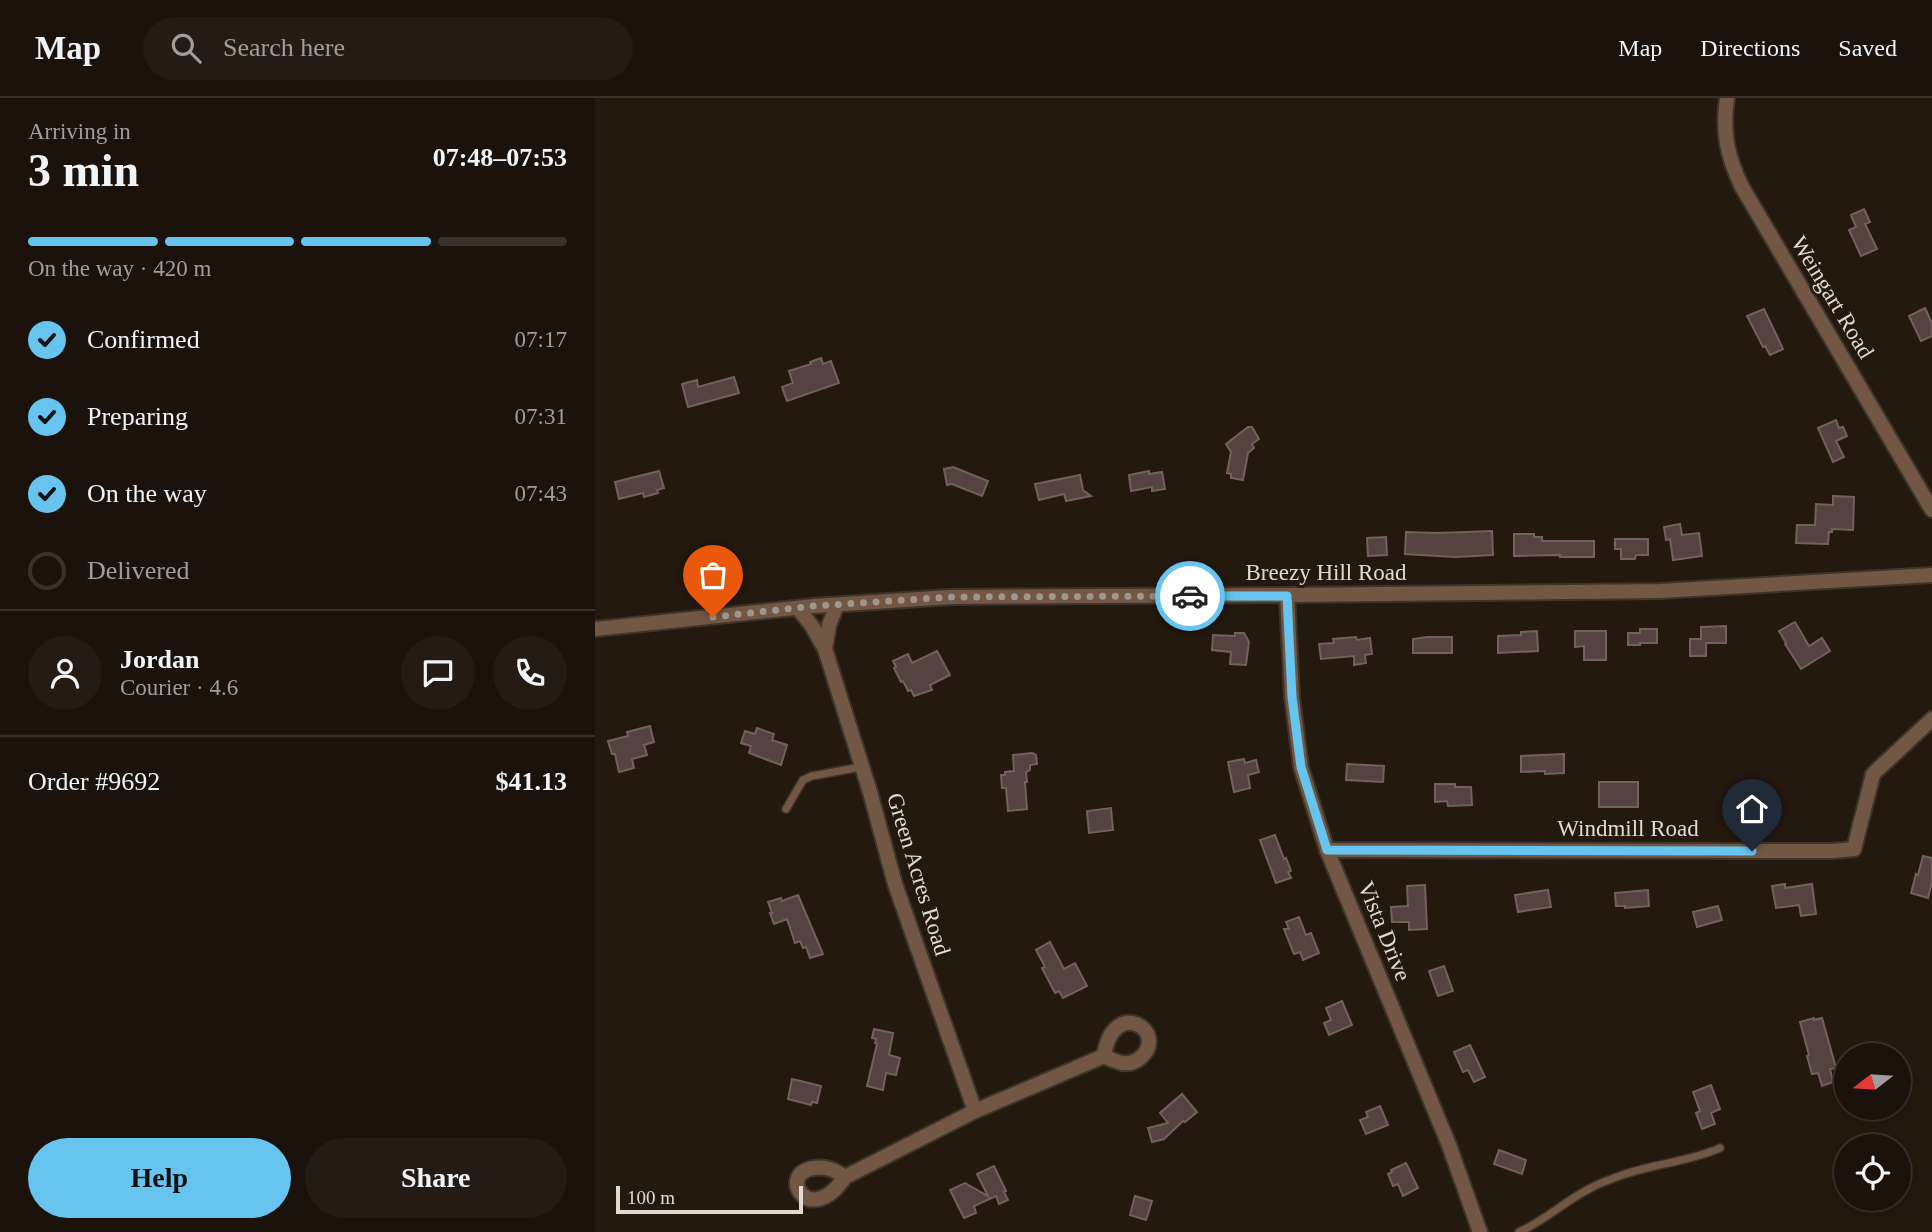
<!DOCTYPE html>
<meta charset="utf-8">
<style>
body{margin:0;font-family:Georgia,serif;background:#241c14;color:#f1f3f6;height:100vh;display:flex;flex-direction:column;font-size:26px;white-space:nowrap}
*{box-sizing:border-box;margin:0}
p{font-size:23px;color:#a09e9d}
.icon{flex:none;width:38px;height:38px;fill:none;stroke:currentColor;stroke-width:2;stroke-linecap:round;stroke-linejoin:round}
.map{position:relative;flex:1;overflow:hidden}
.details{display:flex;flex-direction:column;background:#1b130b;width:595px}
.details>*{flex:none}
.needle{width:46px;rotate:253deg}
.tools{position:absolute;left:1239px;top:945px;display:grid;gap:14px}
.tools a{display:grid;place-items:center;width:77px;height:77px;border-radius:50%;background:#1b130b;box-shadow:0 4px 10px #0003,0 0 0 2px #39322c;font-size:35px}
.scale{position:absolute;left:21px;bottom:18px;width:187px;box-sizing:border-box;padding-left:7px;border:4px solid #e1d9d3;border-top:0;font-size:19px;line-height:24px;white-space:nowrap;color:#e1d9d3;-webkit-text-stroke:5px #24190f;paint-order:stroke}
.pin{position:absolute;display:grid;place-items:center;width:60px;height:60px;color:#fff;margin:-72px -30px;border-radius:50% 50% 50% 0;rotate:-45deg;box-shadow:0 0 7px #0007}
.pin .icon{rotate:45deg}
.courier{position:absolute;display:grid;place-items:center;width:70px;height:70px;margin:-35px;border:5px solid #66c4ef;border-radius:50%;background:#fff;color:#222;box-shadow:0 2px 9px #0007}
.overview em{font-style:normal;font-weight:700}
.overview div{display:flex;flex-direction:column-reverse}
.overview{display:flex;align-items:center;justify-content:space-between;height:119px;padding:0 28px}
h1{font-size:46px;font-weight:700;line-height:52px}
.bar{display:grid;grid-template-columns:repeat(4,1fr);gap:10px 7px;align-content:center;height:84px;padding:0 28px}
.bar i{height:9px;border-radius:5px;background:#39322c}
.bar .current{background:#66c4ef}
.bar p{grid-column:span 4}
.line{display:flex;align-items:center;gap:18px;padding:0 28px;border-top:2px solid #39322c}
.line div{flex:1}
.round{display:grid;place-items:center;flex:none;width:74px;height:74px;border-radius:37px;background:#241c14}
ol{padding:0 28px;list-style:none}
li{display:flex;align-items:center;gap:21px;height:77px}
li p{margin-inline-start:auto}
li .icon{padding:7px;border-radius:50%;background:#66c4ef;color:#111;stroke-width:4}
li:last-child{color:#a09e9d}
li i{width:38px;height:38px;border:4px solid #39322c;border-radius:50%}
.primary-button{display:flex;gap:14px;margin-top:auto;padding:14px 28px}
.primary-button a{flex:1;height:80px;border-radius:42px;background:#66c4ef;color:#111;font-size:28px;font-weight:700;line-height:80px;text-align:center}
.primary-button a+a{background:#241c14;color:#f1f3f6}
header{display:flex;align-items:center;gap:42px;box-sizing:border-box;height:98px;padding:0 35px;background:#1b130b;border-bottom:2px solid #39322c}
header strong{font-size:33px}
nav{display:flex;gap:38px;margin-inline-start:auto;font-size:24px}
.search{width:490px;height:63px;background:#241c14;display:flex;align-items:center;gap:18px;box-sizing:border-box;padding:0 24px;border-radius:38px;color:#a09e9d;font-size:26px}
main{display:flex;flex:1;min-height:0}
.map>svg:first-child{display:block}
.building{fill:#544341;stroke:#73615f;stroke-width:2}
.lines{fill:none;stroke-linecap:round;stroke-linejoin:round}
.service-casing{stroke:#3e342a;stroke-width:10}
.minor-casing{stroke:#3e342a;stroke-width:18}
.service{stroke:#725744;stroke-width:7}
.minor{stroke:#725744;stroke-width:14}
.done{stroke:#9f968e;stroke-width:7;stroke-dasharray:0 12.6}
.route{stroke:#66c4ef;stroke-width:9}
.labels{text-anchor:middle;stroke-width:6;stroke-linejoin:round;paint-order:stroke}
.street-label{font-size:23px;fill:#e1d9d3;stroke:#24190f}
</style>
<header>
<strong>Map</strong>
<div class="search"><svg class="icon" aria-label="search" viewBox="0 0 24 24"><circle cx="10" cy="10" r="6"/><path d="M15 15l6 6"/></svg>Search here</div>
<nav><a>Map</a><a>Directions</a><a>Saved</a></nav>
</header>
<main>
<section class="details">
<div class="overview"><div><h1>3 min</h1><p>Arriving in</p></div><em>07:48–07:53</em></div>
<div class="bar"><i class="current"></i><i class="current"></i><i class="current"></i><i></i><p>On the way · 420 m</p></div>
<ol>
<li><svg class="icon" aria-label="check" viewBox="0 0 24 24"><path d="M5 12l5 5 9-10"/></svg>Confirmed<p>07:17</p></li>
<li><svg class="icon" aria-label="check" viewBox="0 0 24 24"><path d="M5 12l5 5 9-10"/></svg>Preparing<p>07:31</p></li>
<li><svg class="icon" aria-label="check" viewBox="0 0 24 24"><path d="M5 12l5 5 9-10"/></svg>On the way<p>07:43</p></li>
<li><i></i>Delivered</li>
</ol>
<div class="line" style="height:126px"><a class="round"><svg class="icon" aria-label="person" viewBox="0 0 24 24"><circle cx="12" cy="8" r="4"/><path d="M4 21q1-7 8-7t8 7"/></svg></a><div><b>Jordan</b><p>Courier · 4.6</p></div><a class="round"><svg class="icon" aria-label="chat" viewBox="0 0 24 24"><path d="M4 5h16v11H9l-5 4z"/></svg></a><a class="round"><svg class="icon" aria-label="phone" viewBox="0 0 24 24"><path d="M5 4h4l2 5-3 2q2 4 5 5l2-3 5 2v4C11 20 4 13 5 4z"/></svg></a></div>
<div class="line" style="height:91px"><div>Order #9692</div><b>$41.13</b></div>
<div class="primary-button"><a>Help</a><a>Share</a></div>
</section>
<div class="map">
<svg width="1337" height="1134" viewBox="0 0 1337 1134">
<rect width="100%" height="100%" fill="#24190f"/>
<g class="building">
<path d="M 1269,111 L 1275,124 L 1270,126 L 1282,151 L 1266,158 L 1254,132 L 1261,129 L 1256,117 Z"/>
<path d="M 1330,210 L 1337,225 L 1337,238 L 1326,243 L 1314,218 Z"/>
<path d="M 1169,211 L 1188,251 L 1175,257 L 1170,248 L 1168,249 L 1152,218 Z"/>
<path d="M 226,260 L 228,266 L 236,263 L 244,285 L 192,303 L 187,289 L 198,285 L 194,273 L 216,266 L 215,264 Z"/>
<path d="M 139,279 L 144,295 L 93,309 L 87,286 L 102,282 L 103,289 Z"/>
<path d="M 1241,322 L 1244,330 L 1248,329 L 1252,338 L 1241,343 L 1249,359 L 1238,364 L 1223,330 Z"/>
<path d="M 653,329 L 657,329 L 664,341 L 657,346 L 659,350 L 653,355 L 648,382 L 636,380 L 636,376 L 632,375 L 636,354 L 631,346 Z"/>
<path d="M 358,369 L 393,383 L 387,398 L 357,386 L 352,387 L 349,371 Z"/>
<path d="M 64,373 L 69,390 L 62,392 L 63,395 L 49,399 L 48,395 L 24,401 L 20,384 Z"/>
<path d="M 554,373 L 554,376 L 567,374 L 570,391 L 557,393 L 557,389 L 536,393 L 534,377 Z"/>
<path d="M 485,377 L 488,392 L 496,398 L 471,403 L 469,396 L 444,402 L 440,386 Z"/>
<path d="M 1238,398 L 1259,399 L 1258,432 L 1237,431 L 1237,434 L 1234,434 L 1233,446 L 1201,445 L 1202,427 L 1220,427 L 1221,406 L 1238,407 Z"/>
<path d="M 1085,426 L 1087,437 L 1104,435 L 1107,458 L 1078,462 L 1075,441 L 1071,442 L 1069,429 Z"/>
<path d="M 897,433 L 898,457 L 860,459 L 810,456 L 811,434 L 842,435 Z"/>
<path d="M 919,436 L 939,436 L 939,439 L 947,439 L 947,443 L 999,443 L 999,459 L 965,459 L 965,457 L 919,458 Z"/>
<path d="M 791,439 L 792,457 L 773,458 L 772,440 Z"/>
<path d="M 1020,441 L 1053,441 L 1053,457 L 1041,457 L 1040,461 L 1026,461 L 1026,451 L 1020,451 Z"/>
<path d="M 1200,524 L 1214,548 L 1227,540 L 1235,553 L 1206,571 L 1190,546 L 1191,545 L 1184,533 Z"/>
<path d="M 1131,528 L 1131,545 L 1111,545 L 1111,558 L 1095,558 L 1095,541 L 1106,541 L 1106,529 Z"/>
<path d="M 1045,531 L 1062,531 L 1062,545 L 1045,545 L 1045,547 L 1033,547 L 1033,535 L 1045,535 Z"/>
<path d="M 942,533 L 943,553 L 903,555 L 903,538 L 926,537 L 926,534 Z"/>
<path d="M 980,533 L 1011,533 L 1011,562 L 989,562 L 989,548 L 980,549 Z"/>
<path d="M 640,535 L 649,535 L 654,544 L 651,567 L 635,566 L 636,554 L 617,552 L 618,537 L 640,538 Z"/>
<path d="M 761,539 L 762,542 L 775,540 L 777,556 L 770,557 L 771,565 L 759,567 L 759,558 L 726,561 L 724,546 L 739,545 L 738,541 Z"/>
<path d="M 832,539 L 857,539 L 857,555 L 818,555 L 818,541 Z"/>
<path d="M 342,553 L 355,577 L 335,587 L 337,592 L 319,598 L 316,592 L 313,593 L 308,583 L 306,584 L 299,570 L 301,569 L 298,563 L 313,556 L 317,565 Z"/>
<path d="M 55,628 L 59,644 L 49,647 L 52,657 L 37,661 L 39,670 L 24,674 L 20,656 L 17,656 L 13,643 L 33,638 L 32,634 Z"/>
<path d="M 162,630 L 179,636 L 177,642 L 192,647 L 186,667 L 154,655 L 156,648 L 146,645 L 150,633 L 160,636 Z"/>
<path d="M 437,655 L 441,657 L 442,666 L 435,667 L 435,672 L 431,674 L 432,684 L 430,684 L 432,711 L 413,713 L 411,690 L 407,690 L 406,677 L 410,677 L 410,674 L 419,673 L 418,657 Z"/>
<path d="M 969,656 L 969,675 L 950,676 L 950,673 L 926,674 L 926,658 Z"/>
<path d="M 649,661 L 650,665 L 661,662 L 664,674 L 653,677 L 655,690 L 639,694 L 633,664 Z"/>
<path d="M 752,666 L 789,668 L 788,684 L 751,682 Z"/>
<rect x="1004" y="684" width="39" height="25"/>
<path d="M 840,686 L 860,686 L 860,689 L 876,689 L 877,707 L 853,708 L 852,703 L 840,704 Z"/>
<path d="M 516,710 L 518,732 L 494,735 L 492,713 Z"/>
<path d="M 680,737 L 689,761 L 691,760 L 696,773 L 693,774 L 696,780 L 681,785 L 665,742 Z"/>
<path d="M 1328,758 L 1337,760 L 1337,784 L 1333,800 L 1316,795 L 1321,776 L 1323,777 Z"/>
<path d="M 1190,786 L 1190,790 L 1217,786 L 1221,816 L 1206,818 L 1204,807 L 1181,810 L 1177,788 Z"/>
<path d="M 830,787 L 832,831 L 814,832 L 814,824 L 797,824 L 796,809 L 813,808 L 812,788 Z"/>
<path d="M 953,792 L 956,809 L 923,814 L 920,797 Z"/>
<path d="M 1053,792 L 1054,808 L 1030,810 L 1030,808 L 1021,808 L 1020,795 Z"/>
<path d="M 203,797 L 228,856 L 215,860 L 211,849 L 208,850 L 205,843 L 200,845 L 192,821 L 179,826 L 175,815 L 177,815 L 173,804 L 186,800 L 187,803 Z"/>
<path d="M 1123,808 L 1127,822 L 1102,829 L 1098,814 Z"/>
<path d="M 704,819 L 711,837 L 716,835 L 724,855 L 708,862 L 705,854 L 699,856 L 689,831 L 694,831 L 691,824 Z"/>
<path d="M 455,844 L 469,871 L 480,865 L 492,888 L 468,900 L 464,893 L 460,895 L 447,870 L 450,869 L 441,852 Z"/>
<path d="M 849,868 L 858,893 L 843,898 L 834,873 Z"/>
<path d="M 747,903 L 757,927 L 734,937 L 729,925 L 736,922 L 731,910 Z"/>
<path d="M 1219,920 L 1219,922 L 1227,920 L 1241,970 L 1235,971 L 1238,984 L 1227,988 L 1223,975 L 1217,976 L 1212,958 L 1214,957 L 1205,924 Z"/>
<path d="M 279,931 L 298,935 L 294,957 L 305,960 L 301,977 L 291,975 L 288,992 L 272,988 L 282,946 L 280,945 L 281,941 L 277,940 Z"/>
<path d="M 875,947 L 890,979 L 879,984 L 873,972 L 868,974 L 859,954 Z"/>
<path d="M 197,981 L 226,988 L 222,1005 L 217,1004 L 216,1007 L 193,1001 Z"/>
<path d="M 1116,987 L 1125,1011 L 1116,1015 L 1120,1026 L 1107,1031 L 1101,1015 L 1105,1013 L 1098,994 Z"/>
<path d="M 587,996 L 602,1014 L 590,1024 L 588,1023 L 569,1041 L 557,1044 L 553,1030 L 573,1025 L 565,1015 Z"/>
<path d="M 785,1008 L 793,1027 L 771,1036 L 765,1022 L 773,1019 L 771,1014 Z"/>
<path d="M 904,1052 L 931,1062 L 927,1076 L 899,1066 Z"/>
<path d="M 811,1065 L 823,1090 L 808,1098 L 803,1086 L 798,1088 L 793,1076 L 797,1074 L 796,1072 Z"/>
<path d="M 399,1068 L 411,1093 L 409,1094 L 413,1102 L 404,1106 L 401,1098 L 379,1108 L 381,1115 L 369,1120 L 355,1092 L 370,1085 L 393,1098 L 382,1076 Z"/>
<path d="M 540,1098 L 557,1103 L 551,1122 L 535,1117 Z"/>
</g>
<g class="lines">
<g class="service-casing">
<g id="service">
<path d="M 191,711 L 208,682 L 217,678 L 266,669"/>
<path d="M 924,1134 C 949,1123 970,1103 994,1091 C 1002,1086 1011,1083 1019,1080 C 1053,1066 1091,1065 1125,1050"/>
</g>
</g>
<g class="minor-casing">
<g id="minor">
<path d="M 1132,0 C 1127,34 1132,58 1147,89 L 1337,412"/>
<path d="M 692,497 L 697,599 L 706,669 L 732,752 L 854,1047 L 885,1134"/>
<path d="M 203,510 L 217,528 L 230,551 L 275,694 L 300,786 L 380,1013"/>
<path d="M 0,531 L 219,508 L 355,499 L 692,497 L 1065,493 L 1337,477"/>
<path d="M 230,551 L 234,527 L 242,507"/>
<path d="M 732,752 L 1237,753 L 1259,751 L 1278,676 L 1337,621"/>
<path d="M 250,1079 C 240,1072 231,1068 218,1070 C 181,1077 215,1131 250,1079 L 380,1013 L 509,958 C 521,964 533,970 545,960 C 576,934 518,897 509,958"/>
</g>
</g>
<use href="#service" class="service"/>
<use href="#minor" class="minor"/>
</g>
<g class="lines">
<path class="done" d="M 118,519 L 219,508 L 355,499 L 595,498"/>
<path class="route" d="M 595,498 L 692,498 L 697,599 L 706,669 L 732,752 L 1157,753"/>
</g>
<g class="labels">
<g class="street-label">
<text transform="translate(1238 199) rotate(59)" y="8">Weingart Road</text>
<text x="731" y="482">Breezy Hill Road</text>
<text x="1033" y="738">Windmill Road</text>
<text transform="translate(324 776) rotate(73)" y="8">Green Acres Road</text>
<text transform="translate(790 833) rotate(68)" y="8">Vista Drive</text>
</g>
</g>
</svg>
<div class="tools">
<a><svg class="needle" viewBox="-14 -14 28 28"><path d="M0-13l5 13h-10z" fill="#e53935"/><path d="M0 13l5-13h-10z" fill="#a09e9d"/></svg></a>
<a><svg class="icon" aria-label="locate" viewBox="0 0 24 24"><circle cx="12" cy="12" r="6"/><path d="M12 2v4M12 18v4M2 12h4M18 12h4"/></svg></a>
</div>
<div class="scale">100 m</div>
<div class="pin" style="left:118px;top:519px;background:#ea580c"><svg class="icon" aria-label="bag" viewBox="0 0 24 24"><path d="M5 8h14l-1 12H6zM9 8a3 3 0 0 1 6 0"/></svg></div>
<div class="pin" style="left:1157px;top:753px;background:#1f2937"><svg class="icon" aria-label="home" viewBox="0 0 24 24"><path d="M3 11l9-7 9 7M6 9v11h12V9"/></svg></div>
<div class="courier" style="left:595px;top:498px"><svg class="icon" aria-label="car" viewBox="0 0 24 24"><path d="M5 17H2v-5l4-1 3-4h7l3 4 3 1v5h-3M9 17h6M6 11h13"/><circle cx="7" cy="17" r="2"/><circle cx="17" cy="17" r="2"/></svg></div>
</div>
</main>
